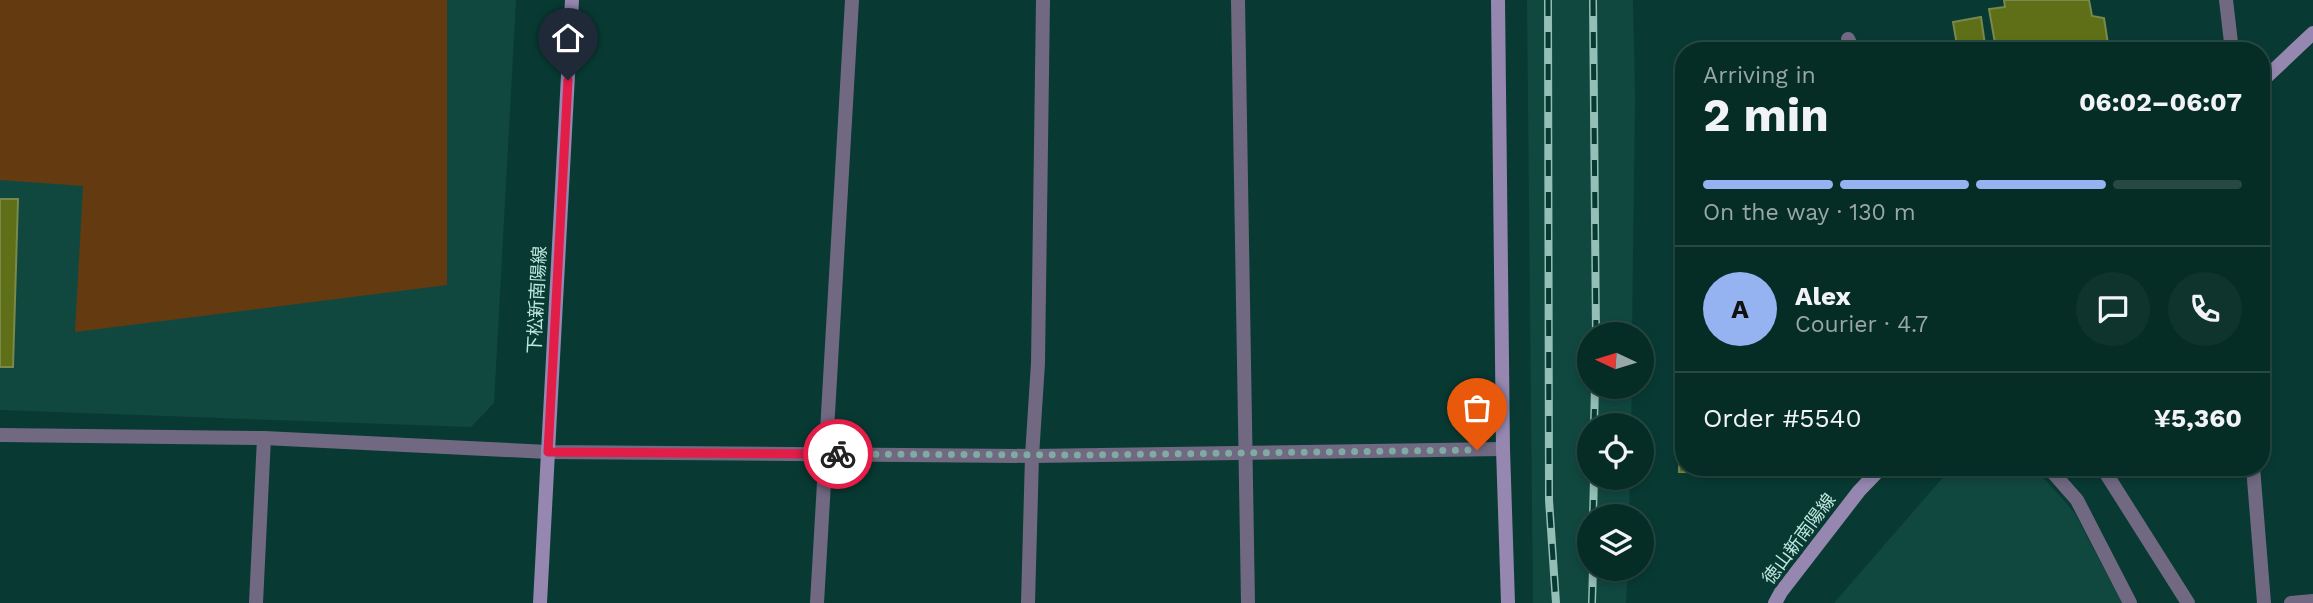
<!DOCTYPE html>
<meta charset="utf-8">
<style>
body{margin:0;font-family:"Work Sans","Noto Sans JP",sans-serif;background:#0f342e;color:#f1f3f6;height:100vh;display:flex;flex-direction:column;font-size:26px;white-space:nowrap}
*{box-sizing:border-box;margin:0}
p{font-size:23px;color:#98a7a7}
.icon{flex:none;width:38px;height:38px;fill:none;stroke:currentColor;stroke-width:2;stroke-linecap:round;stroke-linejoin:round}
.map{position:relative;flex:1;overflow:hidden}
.sheet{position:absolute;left:1675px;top:42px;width:595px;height:434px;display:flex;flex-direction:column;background:#062c26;border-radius:28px;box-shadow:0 4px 10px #0003,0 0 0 2px #274843}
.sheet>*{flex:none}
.needle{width:46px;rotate:274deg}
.tools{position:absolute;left:1577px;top:322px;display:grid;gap:14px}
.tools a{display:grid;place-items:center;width:77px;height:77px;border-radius:50%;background:#062c26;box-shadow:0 4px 10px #0003,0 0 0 2px #274843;font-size:35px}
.pin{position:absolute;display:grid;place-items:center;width:60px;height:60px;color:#fff;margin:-72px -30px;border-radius:50% 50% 50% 0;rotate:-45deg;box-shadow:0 0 7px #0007}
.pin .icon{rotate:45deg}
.courier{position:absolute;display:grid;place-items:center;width:70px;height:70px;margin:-35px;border:5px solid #e11d48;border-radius:50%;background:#fff;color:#222;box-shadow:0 2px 9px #0007}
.head em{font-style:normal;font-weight:700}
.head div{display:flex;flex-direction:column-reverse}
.head{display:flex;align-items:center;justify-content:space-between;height:119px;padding:0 28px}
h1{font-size:46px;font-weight:700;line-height:52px}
.bar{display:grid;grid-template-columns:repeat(4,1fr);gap:10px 7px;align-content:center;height:84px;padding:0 28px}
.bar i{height:9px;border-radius:5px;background:#274843}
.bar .on{background:#95b2f1}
.bar p{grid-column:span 4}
.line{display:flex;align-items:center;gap:18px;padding:0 28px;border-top:2px solid #274843}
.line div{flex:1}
.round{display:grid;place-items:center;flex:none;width:74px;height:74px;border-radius:37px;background:#0f342e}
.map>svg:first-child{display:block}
.built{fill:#104840}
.green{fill:#643a10}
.building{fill:#5e6f18;stroke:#79894b;stroke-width:2}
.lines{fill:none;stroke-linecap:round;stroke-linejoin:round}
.lane{stroke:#716982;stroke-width:14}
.street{stroke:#716982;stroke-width:14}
.secondary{stroke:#9587af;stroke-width:14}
.rail-casing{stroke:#94bfb7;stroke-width:8}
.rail{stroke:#083a33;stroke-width:5;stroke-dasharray:16;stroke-linecap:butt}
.done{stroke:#7faba3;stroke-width:7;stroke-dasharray:0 12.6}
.route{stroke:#e11d48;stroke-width:9}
.labels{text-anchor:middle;stroke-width:7;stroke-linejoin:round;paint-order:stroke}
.street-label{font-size:18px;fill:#bfe8df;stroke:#083a33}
</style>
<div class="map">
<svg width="2313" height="603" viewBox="0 0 2313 603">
<rect width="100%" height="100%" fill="#083a33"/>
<g class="built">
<path d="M 0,0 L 516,0 L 494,403 L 471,427 L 0,410 Z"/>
<path d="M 1527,0 L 1633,0 L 1635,97 L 1632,334 L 1589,334 L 1589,387 L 1632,387 L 1631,425 L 1589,425 L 1589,478 L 1630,478 L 1629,516 L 1589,516 L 1589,569 L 1628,569 L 1626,603 L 1533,603 Z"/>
<path d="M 1952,467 L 2034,467 L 2074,512 L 2122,603 L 1834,603 Z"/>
</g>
<path class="green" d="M 0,0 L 447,0 L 447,285 L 75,332 L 83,186 L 0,180 Z"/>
<g class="building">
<path d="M 2004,0 L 2089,0 L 2092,16 L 2104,18 L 2108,44 L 2099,46 L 2100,51 L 1958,51 L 1953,22 L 1981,17 L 1985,45 L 1995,43 L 1989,9 L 2005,7 Z"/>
<path d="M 0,199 L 18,199 L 13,367 L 0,367 Z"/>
<path d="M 1681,373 L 1684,373 L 1684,467 L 1752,467 L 1752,473 L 1679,472 Z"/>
</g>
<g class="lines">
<path class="lane" d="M 2048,467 L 2077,500 L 2130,603"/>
<g class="street">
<path d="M 1238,0 L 1248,603"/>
<path d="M 2226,0 L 2232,51"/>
<path d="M 1848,39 L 1854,51"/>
<path d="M 0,435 L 264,438 L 548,452 L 1032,456 L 1503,449"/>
<path d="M 2102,467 L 2188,603"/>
<path d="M 2253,467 L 2264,603"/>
<path d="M 256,603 L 264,438"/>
<path d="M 817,603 L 852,0"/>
<path d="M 1028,603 L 1032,456 L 1038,363 L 1043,0"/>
<path d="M 2291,603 L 2313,601"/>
</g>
<g class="secondary">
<path d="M 1498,0 L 1503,449 L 1508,603"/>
<path d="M 2261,82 L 2313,33"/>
<path d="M 540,603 L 572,0"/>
<path d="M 1775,603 L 1781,592 L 1859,491 L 1882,467"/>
</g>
<g class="rail-casing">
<g id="rail">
<path d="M 1548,0 L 1549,500 L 1556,603"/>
<path d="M 1593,0 L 1596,334"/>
<path d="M 1594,425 L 1595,387"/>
<path d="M 1593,516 L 1594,478"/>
<path d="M 1592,603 L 1593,569"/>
</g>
</g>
<use href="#rail" class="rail"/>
</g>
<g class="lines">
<path class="done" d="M 838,454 L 1086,455 L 1477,450"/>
<path class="route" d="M 568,80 L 548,452 L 838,454"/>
</g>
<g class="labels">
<g class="street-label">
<text transform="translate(537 300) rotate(-87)" y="6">下松新南陽線</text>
<text transform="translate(1799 539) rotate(-53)" y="6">徳山新南陽線</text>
</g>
</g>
</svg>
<div class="tools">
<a><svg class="needle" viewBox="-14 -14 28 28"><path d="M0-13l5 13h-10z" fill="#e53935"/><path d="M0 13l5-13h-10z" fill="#98a7a7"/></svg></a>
<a><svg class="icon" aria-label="locate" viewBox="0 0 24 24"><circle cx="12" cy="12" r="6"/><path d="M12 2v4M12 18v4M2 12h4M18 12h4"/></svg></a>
<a><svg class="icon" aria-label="layers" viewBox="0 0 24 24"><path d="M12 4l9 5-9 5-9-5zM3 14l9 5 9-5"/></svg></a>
</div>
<div class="pin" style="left:1477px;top:450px;background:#ea580c"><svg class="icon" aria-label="bag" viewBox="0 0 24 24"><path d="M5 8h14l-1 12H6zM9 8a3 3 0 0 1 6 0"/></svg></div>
<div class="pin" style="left:568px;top:80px;background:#1f2937"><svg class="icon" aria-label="home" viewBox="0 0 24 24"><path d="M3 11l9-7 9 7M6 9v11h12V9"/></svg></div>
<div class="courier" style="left:838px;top:454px"><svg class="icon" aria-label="bike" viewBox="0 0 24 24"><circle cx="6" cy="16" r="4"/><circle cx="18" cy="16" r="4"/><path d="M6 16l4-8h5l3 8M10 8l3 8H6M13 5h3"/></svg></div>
<section class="sheet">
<div class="head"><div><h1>2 min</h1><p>Arriving in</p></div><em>06:02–06:07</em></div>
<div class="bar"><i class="on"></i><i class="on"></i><i class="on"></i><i></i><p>On the way · 130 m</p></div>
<div class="line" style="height:126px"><b class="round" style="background:#95b2f1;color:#111">A</b><div><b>Alex</b><p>Courier · 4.7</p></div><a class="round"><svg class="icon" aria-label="chat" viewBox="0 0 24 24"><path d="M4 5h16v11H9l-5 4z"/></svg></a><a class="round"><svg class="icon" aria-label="phone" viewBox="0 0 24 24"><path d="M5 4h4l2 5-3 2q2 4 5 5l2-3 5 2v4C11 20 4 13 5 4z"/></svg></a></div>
<div class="line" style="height:91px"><div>Order #5540</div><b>¥5,360</b></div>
</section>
</div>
